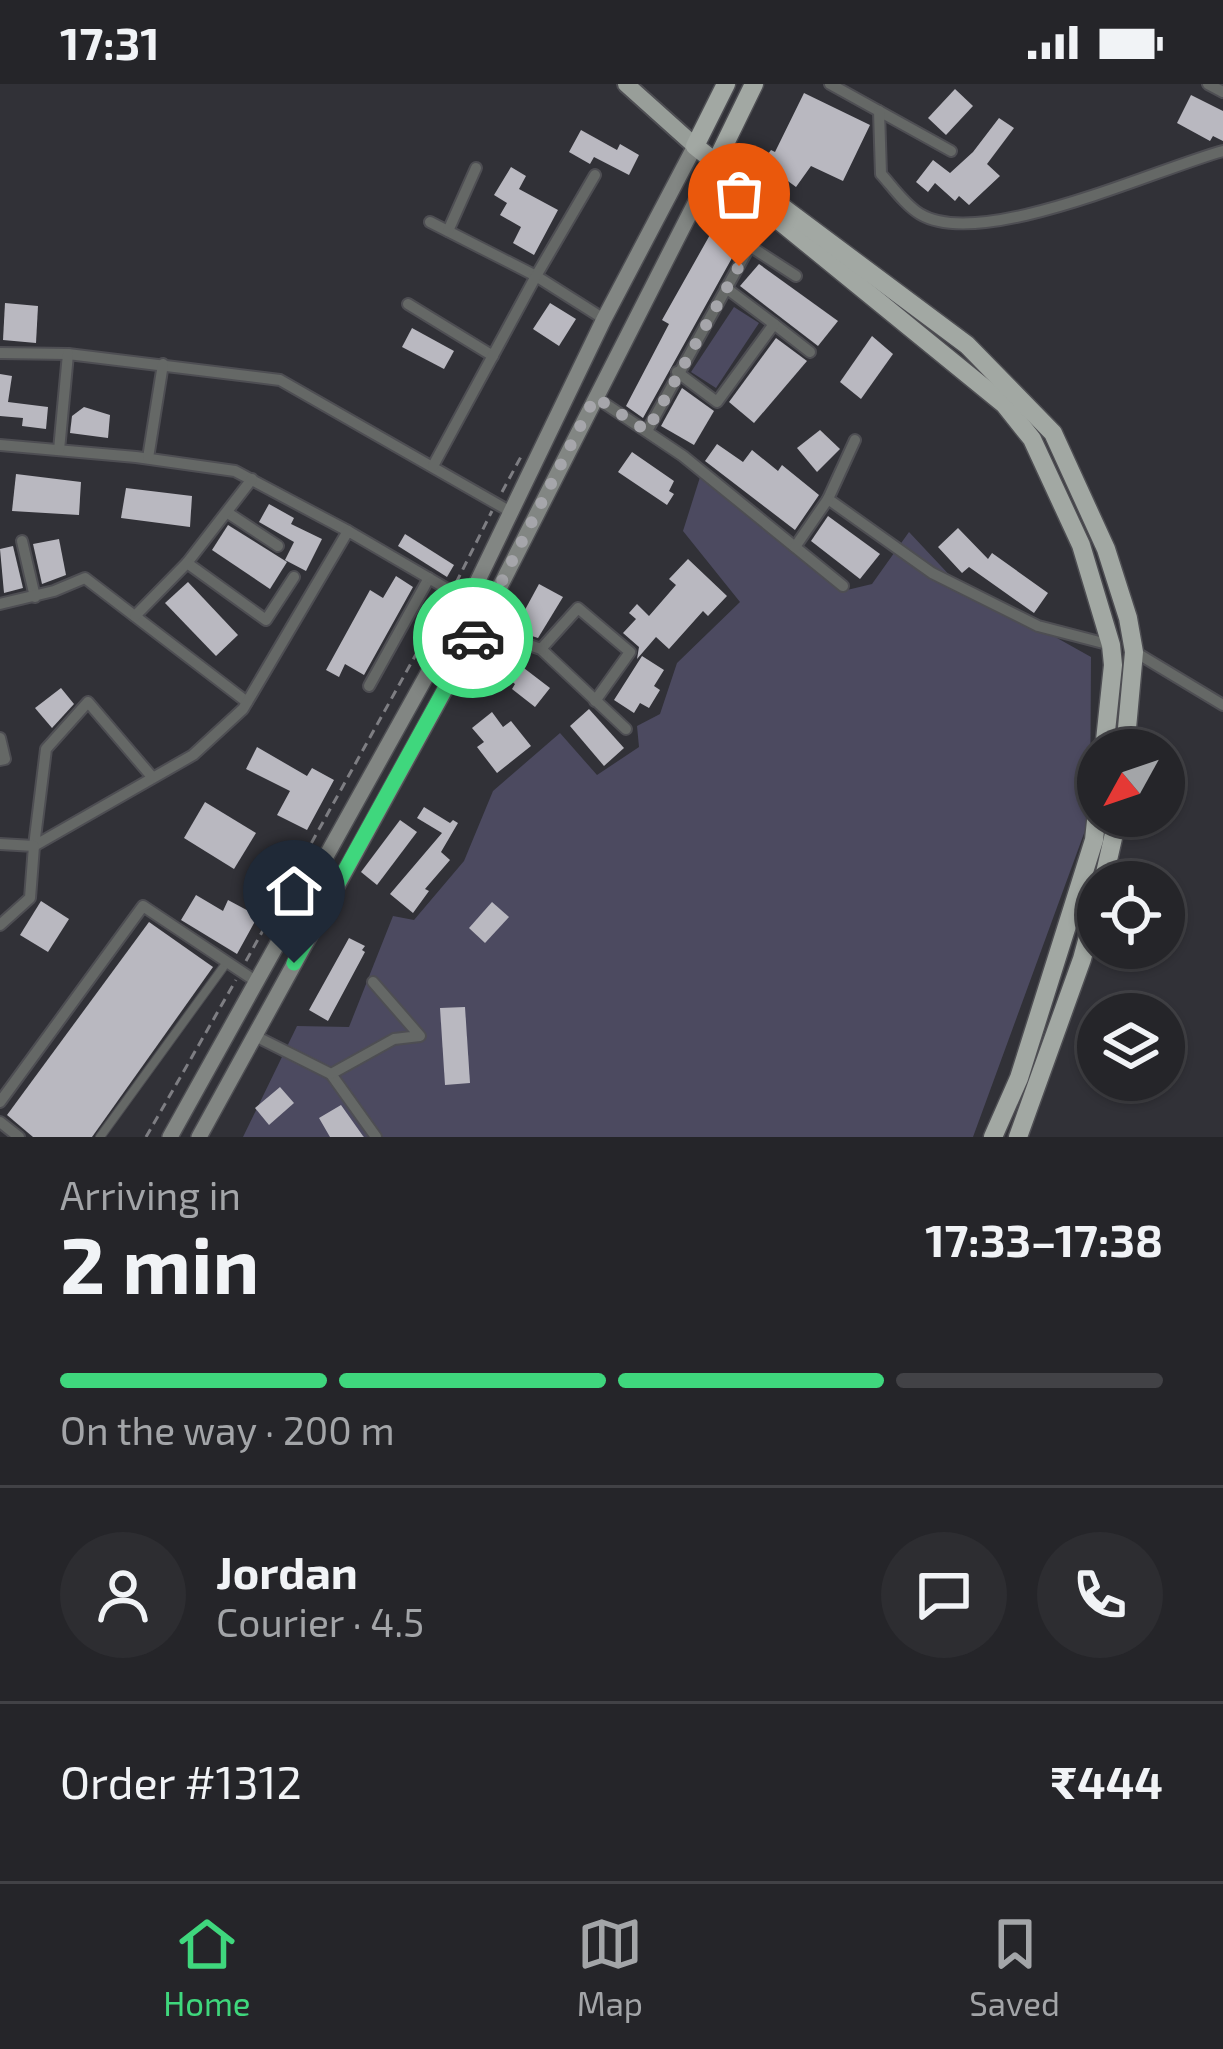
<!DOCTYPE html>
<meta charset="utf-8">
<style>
body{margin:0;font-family:"Exo 2",sans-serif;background:#2d2d31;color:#f1f3f6;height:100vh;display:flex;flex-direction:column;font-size:45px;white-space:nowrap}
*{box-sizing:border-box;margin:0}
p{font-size:39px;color:#a3a5a8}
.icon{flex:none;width:66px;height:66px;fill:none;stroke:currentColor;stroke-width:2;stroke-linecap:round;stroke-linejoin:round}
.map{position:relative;height:1053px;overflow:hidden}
.sheet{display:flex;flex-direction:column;background:#252529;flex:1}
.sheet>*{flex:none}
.needle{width:78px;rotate:230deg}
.controls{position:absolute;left:1077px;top:645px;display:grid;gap:24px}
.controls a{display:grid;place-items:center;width:108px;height:108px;border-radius:50%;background:#252529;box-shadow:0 3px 9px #0004,0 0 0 3px #424246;font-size:60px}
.pin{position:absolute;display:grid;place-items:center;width:102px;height:102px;color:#fff;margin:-123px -51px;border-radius:50% 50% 50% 0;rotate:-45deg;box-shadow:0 0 12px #0007}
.pin .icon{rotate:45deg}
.courier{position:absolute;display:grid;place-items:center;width:120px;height:120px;margin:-60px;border:9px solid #3fd77d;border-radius:50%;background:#fff;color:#222;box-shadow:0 3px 15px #0007}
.summary em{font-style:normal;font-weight:700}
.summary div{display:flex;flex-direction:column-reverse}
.summary{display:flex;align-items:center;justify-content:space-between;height:204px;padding:0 60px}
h1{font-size:78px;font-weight:700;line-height:90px}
.bar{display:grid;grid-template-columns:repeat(4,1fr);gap:18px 12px;align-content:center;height:144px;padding:0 60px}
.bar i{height:15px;border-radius:9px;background:#424246}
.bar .current{background:#3fd77d}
.bar p{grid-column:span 4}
.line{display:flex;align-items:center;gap:30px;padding:0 60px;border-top:3px solid #424246}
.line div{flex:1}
.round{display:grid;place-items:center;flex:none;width:126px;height:126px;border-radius:63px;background:#2d2d31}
.status{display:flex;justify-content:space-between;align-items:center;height:84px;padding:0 60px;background:#252529;direction:ltr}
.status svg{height:33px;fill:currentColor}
.menu{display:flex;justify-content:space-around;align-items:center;height:168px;border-top:3px solid #424246;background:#252529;font-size:33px;color:#a3a5a8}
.menu a{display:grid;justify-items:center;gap:6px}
.menu .current{color:#3fd77d}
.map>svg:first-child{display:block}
.green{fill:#4c4a60}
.building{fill:#b9b8c0}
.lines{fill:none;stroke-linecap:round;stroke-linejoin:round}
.pedestrian-casing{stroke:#4e4e53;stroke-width:10}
.minor-casing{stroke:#4e4e53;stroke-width:14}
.secondary-casing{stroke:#4e4e53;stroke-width:18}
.primary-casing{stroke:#4e4e53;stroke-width:20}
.trunk-casing{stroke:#4e4e53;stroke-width:21}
.path{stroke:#7e7e83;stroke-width:3;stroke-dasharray:9 6;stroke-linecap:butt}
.pedestrian{stroke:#656866;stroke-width:8}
.minor{stroke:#656866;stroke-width:10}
.secondary{stroke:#828683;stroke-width:15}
.primary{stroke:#989e99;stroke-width:16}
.trunk{stroke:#a2a8a3;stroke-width:18}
.done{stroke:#a6a6ab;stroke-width:12;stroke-dasharray:0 21.6}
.route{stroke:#3fd77d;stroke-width:15}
</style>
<div class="status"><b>17:31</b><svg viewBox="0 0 49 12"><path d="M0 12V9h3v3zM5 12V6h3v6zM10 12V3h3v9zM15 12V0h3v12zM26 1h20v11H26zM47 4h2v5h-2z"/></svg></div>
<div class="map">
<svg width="1223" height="1053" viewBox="0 0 1223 1053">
<rect width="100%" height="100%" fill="#313137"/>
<g class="green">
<path d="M 734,223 L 759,239 L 716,304 L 691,288 Z"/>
<path d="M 701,390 L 847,506 L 872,500 L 909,448 L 955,497 L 1091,573 L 1090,733 L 973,1053 L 243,1053 L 297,942 L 349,943 L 393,832 L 414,836 L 464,777 L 493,707 L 560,649 L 597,691 L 639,663 L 637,642 L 660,630 L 677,579 L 740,518 L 683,447 Z"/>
</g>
<g class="building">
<path d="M 955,5 L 973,22 L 946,51 L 928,34 Z"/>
<path d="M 804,9 L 870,41 L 843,97 L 811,82 L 796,103 L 762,78 L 771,66 L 775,68 Z"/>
<path d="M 1191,11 L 1223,27 L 1223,57 L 1213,52 L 1210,57 L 1177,39 Z"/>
<path d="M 999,34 L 1014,44 L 987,80 L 1000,92 L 969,121 L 959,112 L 955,117 L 935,99 L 928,108 L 916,98 L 933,76 L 950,89 L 973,68 Z"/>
<path d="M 581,46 L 617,66 L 620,60 L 639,71 L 629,91 L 594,73 L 590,80 L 569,68 Z"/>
<path d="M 511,83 L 526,92 L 519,105 L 558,126 L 534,171 L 513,159 L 521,143 L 500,131 L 507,119 L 494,111 Z"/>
<path d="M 711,149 L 737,165 L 643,334 L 626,322 L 669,240 L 662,236 Z"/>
<path d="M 759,180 L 838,237 L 818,262 L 740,202 Z"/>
<path d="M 5,219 L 38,222 L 36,259 L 3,256 Z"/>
<path d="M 550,219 L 576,235 L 559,262 L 533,245 Z"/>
<path d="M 412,244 L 454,267 L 444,285 L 402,263 Z"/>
<path d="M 872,252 L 893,270 L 861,315 L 840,298 Z"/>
<path d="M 776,254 L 807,277 L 754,339 L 729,318 Z"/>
<path d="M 0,290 L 12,292 L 8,318 L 48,323 L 46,345 L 22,342 L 23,334 L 0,332 Z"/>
<path d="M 682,304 L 714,327 L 694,361 L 661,342 Z"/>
<path d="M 84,323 L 110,331 L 108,354 L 70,349 L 72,332 Z"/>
<path d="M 820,346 L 840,365 L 817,388 L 797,364 Z"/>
<path d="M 717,360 L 743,378 L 752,366 L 778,387 L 782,381 L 819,411 L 795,446 L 705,377 Z"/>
<path d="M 632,368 L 674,397 L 669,407 L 674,410 L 667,421 L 618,388 Z"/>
<path d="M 16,390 L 81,398 L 79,431 L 12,427 Z"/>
<path d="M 126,404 L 192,412 L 190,443 L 121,434 Z"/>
<path d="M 269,420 L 294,434 L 291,440 L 322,455 L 306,487 L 285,476 L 294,458 L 259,438 Z"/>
<path d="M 828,432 L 880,470 L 860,495 L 811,457 Z"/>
<path d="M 228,441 L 287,478 L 270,505 L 212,466 Z"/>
<path d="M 958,444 L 988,475 L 992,469 L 1048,509 L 1034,529 L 969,483 L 962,489 L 938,463 Z"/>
<path d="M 405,450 L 454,481 L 447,493 L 398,462 Z"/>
<path d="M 59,455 L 66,491 L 42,500 L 33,460 Z"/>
<path d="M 13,462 L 23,504 L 4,509 L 0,465 Z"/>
<path d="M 688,475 L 727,512 L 708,532 L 703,527 L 669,565 L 656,553 L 637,575 L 639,563 L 623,549 L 636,535 L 629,529 L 637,520 L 649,532 L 676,501 L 669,495 Z"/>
<path d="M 396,492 L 413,503 L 364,591 L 345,580 L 339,593 L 326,586 L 370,506 L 383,514 Z"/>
<path d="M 188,498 L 238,551 L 216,572 L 165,519 Z"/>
<path d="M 539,500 L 563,513 L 538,554 L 514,546 Z"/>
<path d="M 642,572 L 664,586 L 654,602 L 660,606 L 649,624 L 640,619 L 634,629 L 614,616 Z"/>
<path d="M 516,578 L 550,604 L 535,623 L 512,605 L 515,600 L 505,592 Z"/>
<path d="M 61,604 L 74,620 L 52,644 L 35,624 Z"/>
<path d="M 589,625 L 624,664 L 604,682 L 570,642 Z"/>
<path d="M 492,628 L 503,643 L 511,637 L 531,662 L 497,689 L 477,663 L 484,658 L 472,644 Z"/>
<path d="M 257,663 L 307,692 L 312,684 L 334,696 L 307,746 L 277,731 L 290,707 L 246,685 Z"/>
<path d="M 205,718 L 256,749 L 234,785 L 184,754 Z"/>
<path d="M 424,723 L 450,739 L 453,736 L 458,739 L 441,768 L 450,776 L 425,805 L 429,807 L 413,829 L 390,810 L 442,749 L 417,734 Z"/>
<path d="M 400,736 L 417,748 L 377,801 L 361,788 Z"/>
<path d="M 196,811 L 223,827 L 228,816 L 258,832 L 237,870 L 181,836 Z"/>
<path d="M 41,817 L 69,835 L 48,868 L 20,851 Z"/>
<path d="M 492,818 L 509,833 L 485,859 L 469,844 Z"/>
<path d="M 149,838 L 213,883 L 92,1053 L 33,1053 L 7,1031 Z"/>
<path d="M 349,854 L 365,862 L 362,866 L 365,868 L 328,937 L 309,926 Z"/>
<path d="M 465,923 L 470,999 L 445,1001 L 440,924 Z"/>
<path d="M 280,1003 L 294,1019 L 269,1041 L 255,1024 Z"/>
<path d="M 341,1021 L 363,1052 L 364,1053 L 330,1053 L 319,1034 Z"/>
</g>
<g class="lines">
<g class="pedestrian-casing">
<path id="pedestrian" d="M 100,1053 L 227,878"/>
</g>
<g class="minor-casing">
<g id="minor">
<path d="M 830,0 L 951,67"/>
<path d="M 1208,0 L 1223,8"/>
<path d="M 879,27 L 881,90 C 892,102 905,121 920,130 C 981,167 1156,85 1223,67"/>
<path d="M 691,124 L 796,192"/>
<path d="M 430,138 L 536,192 L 604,235"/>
<path d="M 448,147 L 476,84"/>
<path d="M 408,220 L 493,272"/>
<path d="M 774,240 L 810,268"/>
<path d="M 0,269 L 68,270 L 280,296 L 511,428"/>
<path d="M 677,288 L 717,318 L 774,240 L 726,204"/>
<path d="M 595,313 L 683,372 L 843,502"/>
<path d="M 647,347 L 751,160"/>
<path d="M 855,356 L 828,415 L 932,489 L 1038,542 L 1111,561"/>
<path d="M 0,361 L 136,373 L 235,387 L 348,447"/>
<path d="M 59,366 L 68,270"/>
<path d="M 148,374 L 163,280"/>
<path d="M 433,382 L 536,192 L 595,91"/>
<path d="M 228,429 L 278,462"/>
<path d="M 22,457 L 35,513"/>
<path d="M 795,463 L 828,415"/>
<path d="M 187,479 L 252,395"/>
<path d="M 0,520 L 54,507 L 85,494 L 247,618"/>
<path d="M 135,532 L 187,479 L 266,536 L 294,493"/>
<path d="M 479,544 L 541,565 L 626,645"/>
<path d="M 541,565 L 578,524 L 630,568 L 595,617"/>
<path d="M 1135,568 L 1223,621"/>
<path d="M 369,602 L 429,494"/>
<path d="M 0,654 L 5,675 L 0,676"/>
<path d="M 153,694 L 88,618 L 46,665 L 34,762 L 193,671 L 243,625 L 348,447 L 468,517"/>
<path d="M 0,760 L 34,762 L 30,814 L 0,841"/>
<path d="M 255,952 L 331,990 L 376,1053"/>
<path d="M 331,990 L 394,955 L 420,952 L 373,898"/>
<path d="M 0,1018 L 143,822 L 257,898"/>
<path d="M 0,1038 L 19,1053"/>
</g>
</g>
<g class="secondary-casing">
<g id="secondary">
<path d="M 170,1053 L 468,517 L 604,235 L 695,62"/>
<path d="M 199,1053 L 479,544 L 716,78"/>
</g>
</g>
<g class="primary-casing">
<path id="primary" d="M 626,0 L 695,62"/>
</g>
<g class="trunk-casing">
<g id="trunk">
<path d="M 726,0 L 695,62 L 760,114 L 771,130 L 1004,320 L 1032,355 L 1081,461 L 1111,561 L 1113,581 L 1104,666"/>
<path d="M 716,78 L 754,0"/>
<path d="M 765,116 L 778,120 L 967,261 L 1053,349 L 1106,465 L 1128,534 L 1134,568 L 1125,666"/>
<path d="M 1103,798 L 1118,732"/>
<path d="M 993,1053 L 1019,994 L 1094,756 L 1098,718"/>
<path d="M 1018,1053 L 1082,875 L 1098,816"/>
</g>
</g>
<g class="path">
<path d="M 502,408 L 523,369"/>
<path d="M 456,499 L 492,427"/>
<path d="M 246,877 L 445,518"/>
<path d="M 146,1053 L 236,896"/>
</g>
<use href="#pedestrian" class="pedestrian"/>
<use href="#minor" class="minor"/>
<use href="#secondary" class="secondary"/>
<use href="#primary" class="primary"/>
<use href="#trunk" class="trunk"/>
</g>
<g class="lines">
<path class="done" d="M 473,554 L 595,313 L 647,347 L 739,182"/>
<path class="route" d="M 294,879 L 473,554"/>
</g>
</svg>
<div class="controls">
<a><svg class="needle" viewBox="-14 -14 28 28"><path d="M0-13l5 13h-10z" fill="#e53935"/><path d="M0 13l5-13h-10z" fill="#a3a5a8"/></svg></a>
<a><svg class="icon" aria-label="locate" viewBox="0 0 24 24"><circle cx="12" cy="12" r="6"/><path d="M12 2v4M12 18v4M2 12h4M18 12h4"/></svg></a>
<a><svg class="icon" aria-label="layers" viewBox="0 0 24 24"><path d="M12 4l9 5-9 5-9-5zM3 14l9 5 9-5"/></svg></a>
</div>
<div class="pin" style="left:739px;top:182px;background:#ea580c"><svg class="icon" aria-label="bag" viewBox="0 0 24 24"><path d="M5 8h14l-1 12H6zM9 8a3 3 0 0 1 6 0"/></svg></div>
<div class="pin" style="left:294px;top:879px;background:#1f2937"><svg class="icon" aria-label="home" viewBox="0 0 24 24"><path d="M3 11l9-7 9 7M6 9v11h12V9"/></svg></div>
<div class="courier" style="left:473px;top:554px"><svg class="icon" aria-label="car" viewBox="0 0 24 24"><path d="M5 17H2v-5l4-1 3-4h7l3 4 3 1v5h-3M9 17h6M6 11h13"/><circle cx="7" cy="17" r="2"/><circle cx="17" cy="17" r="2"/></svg></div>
</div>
<section class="sheet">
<div class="summary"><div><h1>2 min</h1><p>Arriving in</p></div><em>17:33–17:38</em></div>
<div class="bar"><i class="current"></i><i class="current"></i><i class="current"></i><i></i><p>On the way · 200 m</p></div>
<div class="line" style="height:216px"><a class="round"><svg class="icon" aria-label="person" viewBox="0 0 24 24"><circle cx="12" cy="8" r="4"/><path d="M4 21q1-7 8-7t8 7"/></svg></a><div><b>Jordan</b><p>Courier · 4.5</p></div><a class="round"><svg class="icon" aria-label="chat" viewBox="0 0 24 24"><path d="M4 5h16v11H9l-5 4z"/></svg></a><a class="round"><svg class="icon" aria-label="phone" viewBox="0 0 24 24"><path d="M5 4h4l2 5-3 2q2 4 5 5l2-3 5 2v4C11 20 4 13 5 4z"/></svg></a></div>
<div class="line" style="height:156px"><div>Order #1312</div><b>₹444</b></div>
</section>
<nav class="menu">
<a class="current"><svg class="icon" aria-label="home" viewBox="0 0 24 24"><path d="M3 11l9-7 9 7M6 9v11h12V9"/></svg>Home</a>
<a><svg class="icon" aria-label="map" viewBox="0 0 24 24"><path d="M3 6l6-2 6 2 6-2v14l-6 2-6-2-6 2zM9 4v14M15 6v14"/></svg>Map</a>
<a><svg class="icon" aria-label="saved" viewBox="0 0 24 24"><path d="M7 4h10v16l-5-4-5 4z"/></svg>Saved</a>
</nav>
